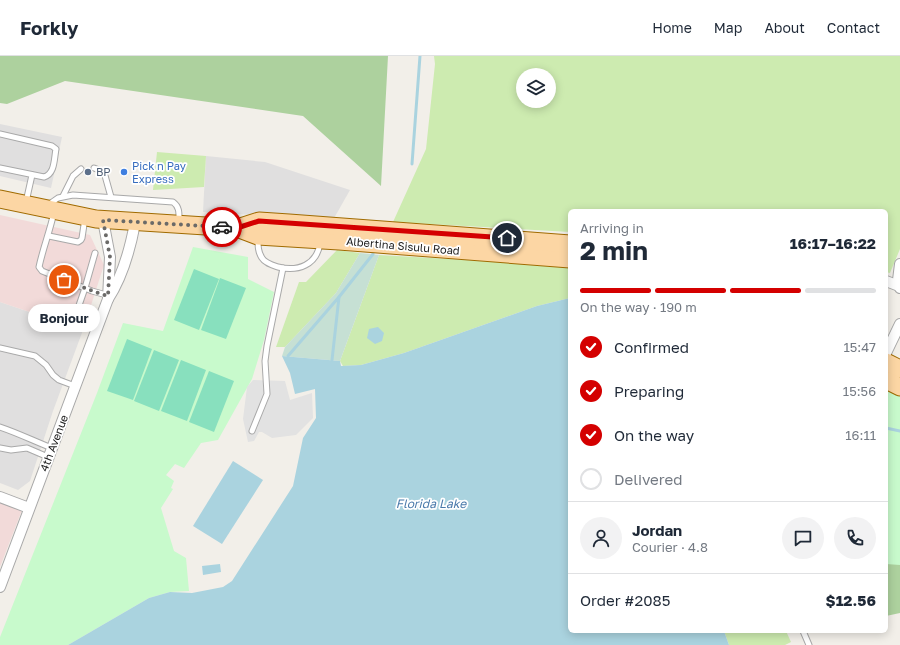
<!DOCTYPE html>
<meta charset="utf-8">
<style>
body{margin:0;font-family:"Golos Text",sans-serif;background:#f2f2f3;color:#1f2937;height:100vh;display:flex;flex-direction:column;font-size:15px;white-space:nowrap}
*{box-sizing:border-box;margin:0}
p{font-size:13px;color:#747a83}
.icon{flex:none;width:22px;height:22px;fill:none;stroke:currentColor;stroke-width:2;stroke-linecap:round;stroke-linejoin:round}
.map{position:relative;flex:1;overflow:hidden}
.details{position:absolute;left:568px;top:153px;width:320px;height:424px;display:flex;flex-direction:column;background:#fff;border-radius:6px;box-shadow:0 2px 10px #0003}
.details>*{flex:none}
.controls{position:absolute;left:516px;top:12px;display:grid;gap:8px}
.controls a{display:grid;place-items:center;width:40px;height:40px;border-radius:50%;background:#fff;box-shadow:0 2px 10px #0003;font-size:20px}
.pin{position:absolute;display:grid;place-items:center;width:34px;height:34px;color:#fff;margin:-17px;border:2px solid #fff;border-radius:50%;box-shadow:0 1px 4px #0007}
.courier{position:absolute;display:grid;place-items:center;width:40px;height:40px;margin:-20px;border:3px solid #d40000;border-radius:50%;background:#fff;color:#222;box-shadow:0 1px 5px #0007}
.bubble{position:absolute;height:28px;border-radius:14px;background:#fff;box-shadow:0 2px 10px #0003;font-size:13px;font-weight:700;line-height:28px;text-align:center}
.summary em{font-style:normal;font-weight:700}
.summary div{display:flex;flex-direction:column-reverse}
.summary{display:flex;align-items:center;justify-content:space-between;height:68px;padding:0 12px}
h1{font-size:26px;font-weight:700;line-height:30px}
.bar{display:grid;grid-template-columns:repeat(4,1fr);gap:6px 4px;align-content:center;height:48px;padding:0 12px}
.bar i{height:5px;border-radius:3px;background:#e0e1e3}
.bar .on{background:#d40000}
.bar p{grid-column:span 4}
.line{display:flex;align-items:center;gap:10px;padding:0 12px;border-top:1px solid #e0e1e3}
.line div{flex:1}
.round{display:grid;place-items:center;flex:none;width:42px;height:42px;border-radius:21px;background:#f2f2f3}
ol{padding:0 12px;list-style:none}
li{display:flex;align-items:center;gap:12px;height:44px}
li p{margin-inline-start:auto}
li .icon{padding:4px;border-radius:50%;background:#d40000;color:#fff;stroke-width:4}
li:last-child{color:#747a83}
li i{width:22px;height:22px;border:2px solid #e0e1e3;border-radius:50%}
header{display:flex;align-items:center;gap:24px;box-sizing:border-box;height:56px;padding:0 20px;background:#fff;border-bottom:1px solid #e0e1e3}
header strong{font-size:19px}
nav{display:flex;gap:22px;margin-inline-start:auto;font-size:14px}
.map>svg:first-child{display:block}
.residential{fill:#e0dfdf}
.commercial{fill:#f2dad9}
.grass{fill:#cdebb0;fill-rule:evenodd}
.forest{fill:#add19e}
.wetland{fill:#c6e0d4}
.park{fill:#c8facc}
.pitch{fill:#88e0be}
.parking{fill:#e2e2e2}
.water{fill:#aad3df}
.lines{fill:none;stroke-linecap:round;stroke-linejoin:round}
.stream{stroke:#aad3df;stroke-width:3}
.lane-casing{stroke:#a9a9a9;stroke-width:7}
.street-casing{stroke:#a9a9a9;stroke-width:12}
.primary-casing{stroke:#a06b00;stroke-width:19}
.lane{stroke:#fff;stroke-width:5}
.street{stroke:#fff;stroke-width:10}
.primary{stroke:#fcd6a4;stroke-width:17}
.done{stroke:#6b6a68;stroke-width:4;stroke-dasharray:0 7.2}
.route{stroke:#d40000;stroke-width:5}
.service-dot{fill:#5c6f8a;stroke:#fff;stroke-width:1.5}
.shop-dot{fill:#3f7fe0;stroke:#fff;stroke-width:1.5}
.labels{text-anchor:middle;stroke-width:3.5;stroke-linejoin:round;paint-order:stroke}
.shop-label{font-size:11px;fill:#366cbe;stroke:#fff;text-anchor:start}
.service-label{font-size:11px;fill:#4e5e75;stroke:#fff;text-anchor:start}
.street-label{font-size:11px;fill:#222;stroke:#fff}
.water-label{font-size:12px;font-style:italic;fill:#4a7aab;stroke:#fff}
</style>
<header>
<strong>Forkly</strong>
<nav><a>Home</a><a>Map</a><a>About</a><a>Contact</a></nav>
</header>
<div class="map">
<svg width="900" height="589" viewBox="0 0 900 589">
<rect width="100%" height="100%" fill="#f2efe9"/>
<g class="residential">
<path d="M 0,68 L 62,81 L 51,132 L 0,120 Z"/>
<path d="M 206,100 L 265,106 L 350,134 L 333,164 L 203,156 Z"/>
<path d="M 0,246 L 83,274 L 53,355 L 30,425 L 18,434 L 0,427 Z"/>
</g>
<g class="commercial">
<path d="M 0,159 L 90,179 L 104,209 L 83,274 L 0,246 Z"/>
<path d="M 0,446 L 22,454 L 0,511 Z"/>
</g>
<g class="grass">
<path d="M 434,0 L 900,0 L 900,193 L 890,217 L 886,216 L 886,155 L 570,155 L 570,176 L 393,166 L 426,93 L 435,8 ZM 523,19 L 549,19 L 549,45 L 523,45 Z"/>
<path d="M 157,96 L 206,100 L 204,131 L 153,134 Z"/>
<path d="M 337,194 L 360,197 L 336,237 L 285,291 L 276,291 L 299,226 L 306,226 Z"/>
<path d="M 379,199 L 570,210 L 570,242 L 537,250 L 404,297 L 361,309 L 343,310 L 340,305 Z"/>
<path d="M 724,575 L 786,575 L 791,586 L 785,589 L 729,589 Z"/>
</g>
<g class="forest">
<path d="M 0,0 L 388,0 L 381,130 L 303,60 L 65,25 L 7,48 L 0,47 Z"/>
<path d="M 900,340 L 900,557 L 886,560 L 886,432 Z"/>
</g>
<path class="wetland" d="M 360,197 L 379,199 L 340,305 L 282,300 L 285,291 L 336,237 Z"/>
<g class="park">
<path d="M 193,191 L 248,201 L 248,223 L 274,236 L 264,284 L 252,323 L 218,384 L 201,387 L 184,412 L 175,408 L 166,419 L 174,425 L 171,432 L 173,433 L 161,452 L 174,495 L 186,502 L 189,535 L 170,536 L 149,542 L 68,589 L 0,589 L 0,581 L 97,337 L 123,267 L 163,275 Z"/>
<path d="M 886,332 L 900,340 L 900,509 L 886,508 Z"/>
</g>
<g class="pitch">
<path d="M 194,213 L 219,223 L 199,274 L 174,264 Z"/>
<path d="M 220,222 L 246,232 L 226,283 L 201,274 Z"/>
<path d="M 127,283 L 152,293 L 133,344 L 107,335 Z"/>
<path d="M 154,294 L 179,304 L 159,355 L 134,345 Z"/>
<path d="M 181,304 L 206,314 L 187,365 L 161,355 Z"/>
<path d="M 209,315 L 234,325 L 214,376 L 189,366 Z"/>
</g>
<path class="parking" d="M 253,324 L 285,325 L 290,344 L 312,337 L 313,362 L 296,379 L 272,382 L 262,376 L 259,376 L 254,385 L 248,386 L 243,363 L 247,331 Z"/>
<g class="water">
<path d="M 570,242 L 570,575 L 724,575 L 729,589 L 68,589 L 149,542 L 170,536 L 192,537 L 223,531 L 232,525 L 293,430 L 303,382 L 316,362 L 315,333 L 295,338 L 290,317 L 282,300 L 340,305 L 341,310 L 361,309 L 404,297 L 537,250 Z"/>
<path d="M 378,271 L 384,277 L 382,285 L 375,288 L 367,282 L 369,273 Z"/>
<path d="M 233,405 L 263,424 L 222,488 L 193,470 Z"/>
<path d="M 220,508 L 221,516 L 203,519 L 202,510 Z"/>
</g>
<g class="lines">
<g class="stream">
<path d="M 412,108 L 420,0"/>
<path d="M 288,300 L 339,241"/>
<path d="M 332,304 L 339,241 L 373,198"/>
<path d="M 886,372 L 900,375"/>
</g>
<g class="lane-casing">
<g id="lane">
<path d="M 0,78 L 52,90 L 56,93 C 54,103 55,118 44,121 L 0,112"/>
<path d="M 94,112 L 104,116 L 111,141"/>
<path d="M 63,140 L 73,120 L 81,113"/>
<path d="M 26,146 L 32,119"/>
<path d="M 48,149 L 58,142 L 73,139 L 173,146 C 180,151 179,158 179,166"/>
<path d="M 54,156 C 50,175 43,192 39,211 L 42,215 L 92,235 L 110,240"/>
<path d="M 49,180 L 78,186 L 81,184 L 82,182 L 85,162"/>
<path d="M 258,183 C 258,190 258,196 262,202 C 265,207 272,209 278,211 C 298,216 317,209 320,187"/>
<path d="M 95,197 L 85,232 L 76,258 L 77,262 L 98,270"/>
<path d="M 0,292 L 35,300 L 46,309 L 53,319 L 59,324 L 75,330"/>
<path d="M 0,371 C 18,377 34,385 52,392"/>
<path d="M 252,375 L 267,338 L 265,305 L 267,290 L 283,212"/>
<path d="M 0,392 L 11,394 L 27,392 L 48,401"/>
<path d="M 803,575 L 809,589"/>
</g>
</g>
<g class="street-casing">
<g id="street">
<path d="M 103,164 L 110,201 L 108,243"/>
<path d="M 900,208 L 898,224 L 900,232"/>
<path d="M 886,225 L 899,230"/>
<path d="M 886,297 L 900,268"/>
<path d="M 0,441 L 29,452"/>
<path d="M 0,531 L 108,243 C 123,220 130,194 135,167"/>
</g>
</g>
<g class="primary-casing">
<g id="primary">
<path d="M 0,143 L 96,163 L 237,172 L 258,180 L 339,185 L 570,203"/>
<path d="M 237,172 L 259,165 L 289,167 L 570,188"/>
<path d="M 886,306 L 900,313"/>
<path d="M 886,324 L 900,331"/>
</g>
</g>
<use href="#lane" class="lane"/>
<use href="#street" class="street"/>
<use href="#primary" class="primary"/>
</g>
<g class="lines">
<path class="done" d="M 64,224 L 98,237 L 108,240 L 110,201 L 103,164 L 222,171"/>
<path class="route" d="M 222,171 L 237,172 L 259,165 L 507,182"/>
</g>
<circle class="service-dot" cx="88" cy="116" r="4"/>
<circle class="shop-dot" cx="124" cy="116" r="4"/>
<g class="labels">
<g class="shop-label">
<text x="132" y="114">Pick n Pay<tspan x="132" dy="13">Express</tspan></text>
</g>
<g class="service-label">
<text x="96" y="120">BP</text>
</g>
<g class="street-label">
<text transform="translate(403 190) rotate(5)" y="4">Albertina Sisulu Road</text>
<text transform="translate(54 387) rotate(-69)" y="4">4th Avenue</text>
</g>
<g class="water-label">
<text x="431" y="452">Florida Lake</text>
</g>
</g>
</svg>
<div class="controls">
<a><svg class="icon" aria-label="layers" viewBox="0 0 24 24"><path d="M12 4l9 5-9 5-9-5zM3 14l9 5 9-5"/></svg></a>
</div>
<div class="pin" style="left:64px;top:224px;background:#ea580c"><svg class="icon" aria-label="bag" viewBox="0 0 24 24"><path d="M5 8h14l-1 12H6zM9 8a3 3 0 0 1 6 0"/></svg></div>
<div class="pin" style="left:507px;top:182px;background:#1f2937"><svg class="icon" aria-label="home" viewBox="0 0 24 24"><path d="M3 11l9-7 9 7M6 9v11h12V9"/></svg></div>
<div class="courier" style="left:222px;top:171px"><svg class="icon" aria-label="car" viewBox="0 0 24 24"><path d="M5 17H2v-5l4-1 3-4h7l3 4 3 1v5h-3M9 17h6M6 11h13"/><circle cx="7" cy="17" r="2"/><circle cx="17" cy="17" r="2"/></svg></div>
<div class="bubble" style="left:28px;top:248px;width:72px">Bonjour</div>
<section class="details">
<div class="summary"><div><h1>2 min</h1><p>Arriving in</p></div><em>16:17–16:22</em></div>
<div class="bar"><i class="on"></i><i class="on"></i><i class="on"></i><i></i><p>On the way · 190 m</p></div>
<ol>
<li><svg class="icon" aria-label="check" viewBox="0 0 24 24"><path d="M5 12l5 5 9-10"/></svg>Confirmed<p>15:47</p></li>
<li><svg class="icon" aria-label="check" viewBox="0 0 24 24"><path d="M5 12l5 5 9-10"/></svg>Preparing<p>15:56</p></li>
<li><svg class="icon" aria-label="check" viewBox="0 0 24 24"><path d="M5 12l5 5 9-10"/></svg>On the way<p>16:11</p></li>
<li><i></i>Delivered</li>
</ol>
<div class="line" style="height:72px"><a class="round"><svg class="icon" aria-label="person" viewBox="0 0 24 24"><circle cx="12" cy="8" r="4"/><path d="M4 21q1-7 8-7t8 7"/></svg></a><div><b>Jordan</b><p>Courier · 4.8</p></div><a class="round"><svg class="icon" aria-label="chat" viewBox="0 0 24 24"><path d="M4 5h16v11H9l-5 4z"/></svg></a><a class="round"><svg class="icon" aria-label="phone" viewBox="0 0 24 24"><path d="M5 4h4l2 5-3 2q2 4 5 5l2-3 5 2v4C11 20 4 13 5 4z"/></svg></a></div>
<div class="line" style="height:52px"><div>Order #2085</div><b>$12.56</b></div>
</section>
</div>
